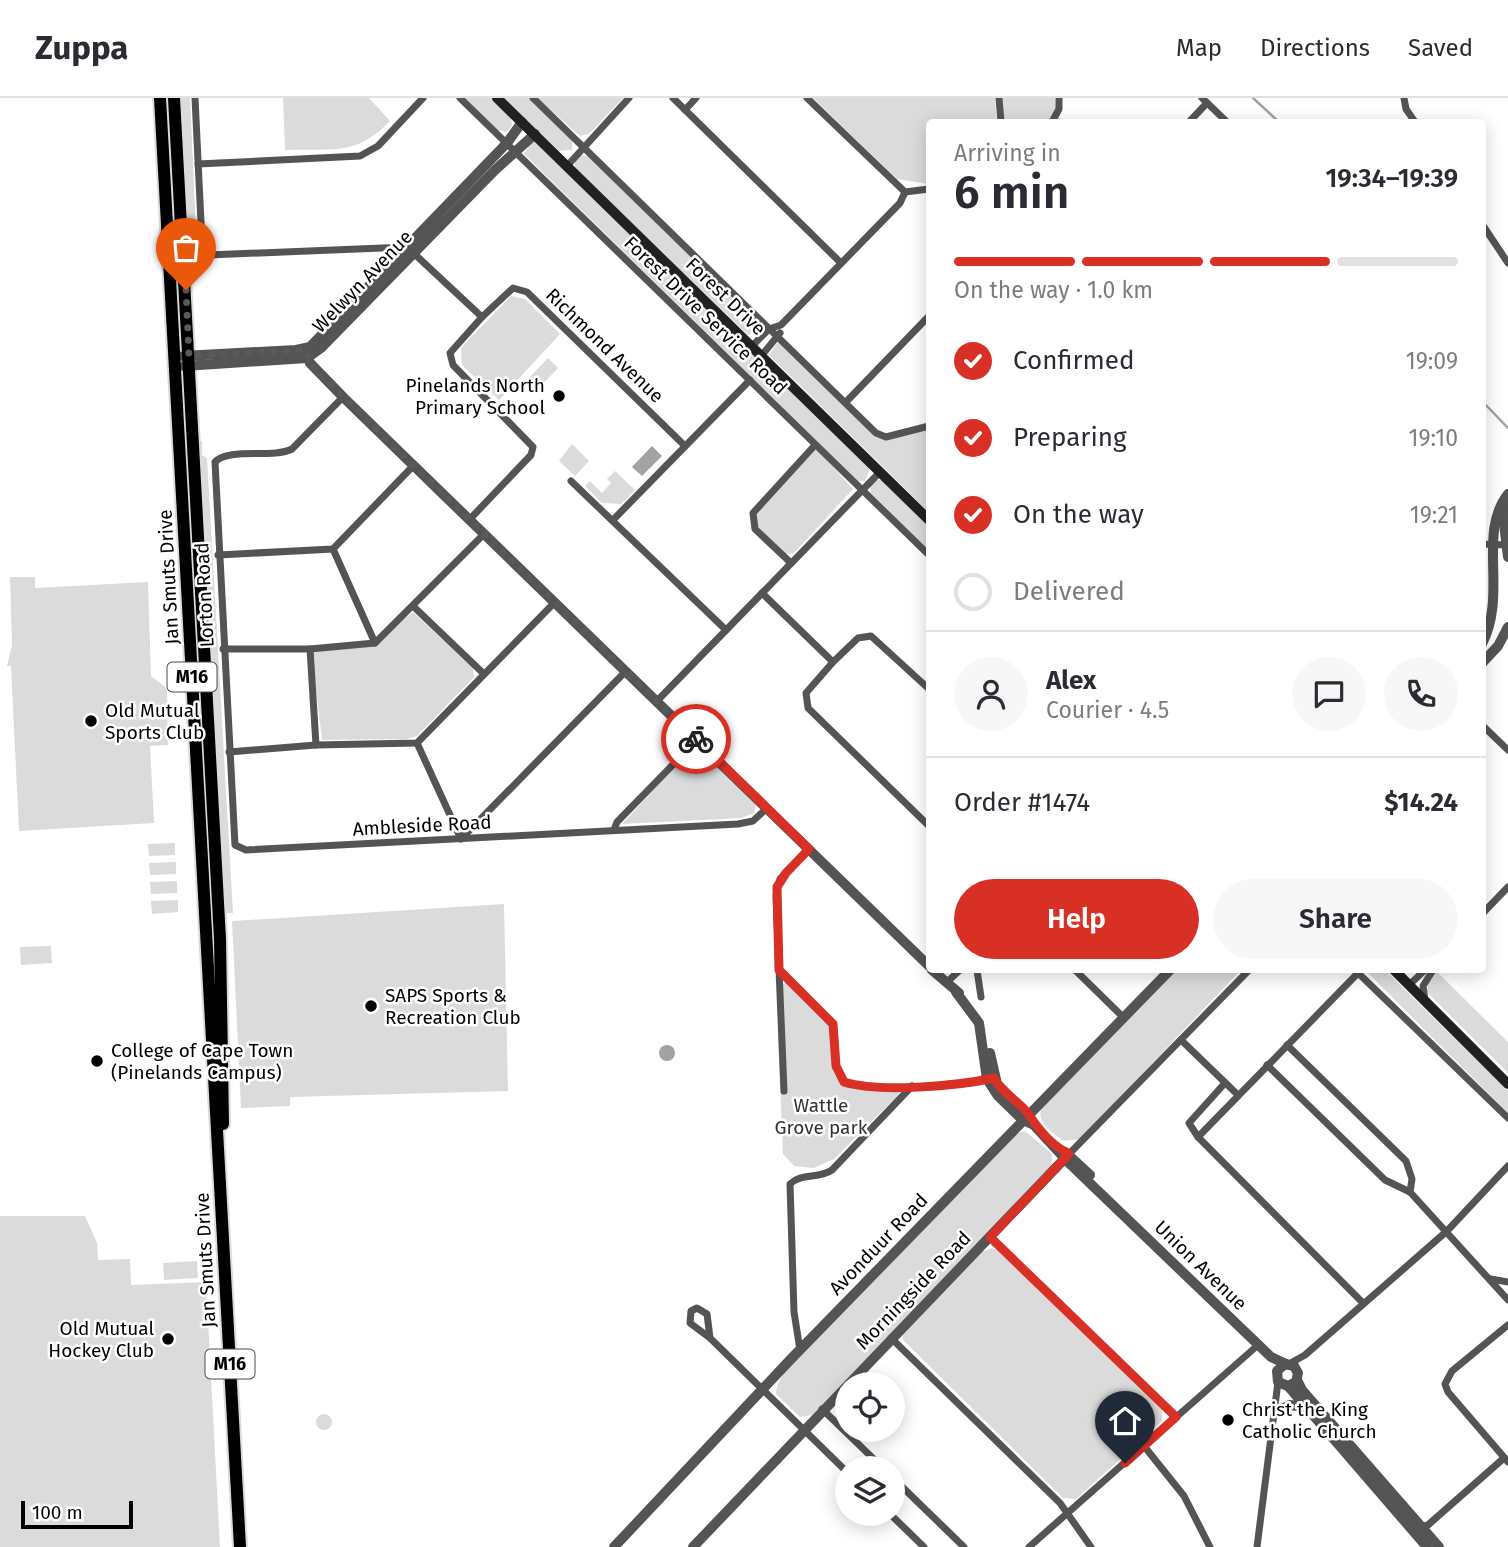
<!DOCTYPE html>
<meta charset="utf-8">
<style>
body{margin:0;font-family:"Fira Sans",sans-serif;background:#f7f7f7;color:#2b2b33;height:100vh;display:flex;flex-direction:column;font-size:26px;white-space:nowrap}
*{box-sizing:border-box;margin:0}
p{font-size:23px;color:#7c7c81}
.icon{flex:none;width:38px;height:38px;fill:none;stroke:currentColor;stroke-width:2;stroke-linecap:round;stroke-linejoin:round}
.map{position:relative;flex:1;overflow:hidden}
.drawer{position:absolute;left:926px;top:21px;width:560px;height:854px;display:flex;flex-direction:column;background:#fff;border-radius:7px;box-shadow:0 4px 18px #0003}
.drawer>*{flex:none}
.fabs{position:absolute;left:835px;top:1274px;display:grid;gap:14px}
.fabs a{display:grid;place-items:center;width:70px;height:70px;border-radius:50%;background:#fff;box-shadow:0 4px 18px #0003;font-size:35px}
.scale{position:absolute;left:21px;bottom:18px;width:112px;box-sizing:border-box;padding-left:7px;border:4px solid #000;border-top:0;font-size:19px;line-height:24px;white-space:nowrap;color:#000;-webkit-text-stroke:5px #fff;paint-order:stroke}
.pin{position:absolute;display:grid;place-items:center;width:60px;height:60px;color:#fff;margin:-72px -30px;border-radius:50% 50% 50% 0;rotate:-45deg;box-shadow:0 0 7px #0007}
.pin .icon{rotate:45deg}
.courier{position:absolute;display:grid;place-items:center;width:70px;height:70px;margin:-35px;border:5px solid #d93025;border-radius:50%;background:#fff;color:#222;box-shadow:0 2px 9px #0007}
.overview em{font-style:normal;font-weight:600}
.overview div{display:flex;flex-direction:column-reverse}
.overview{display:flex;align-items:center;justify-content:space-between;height:119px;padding:0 28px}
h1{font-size:46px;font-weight:600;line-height:52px}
.bar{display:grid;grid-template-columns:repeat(4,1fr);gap:10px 7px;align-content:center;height:84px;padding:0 28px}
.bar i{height:9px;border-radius:5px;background:#e1e1e2}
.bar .selected{background:#d93025}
.bar p{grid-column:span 4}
.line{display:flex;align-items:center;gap:18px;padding:0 28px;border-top:2px solid #e1e1e2}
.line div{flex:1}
.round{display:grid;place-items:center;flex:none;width:74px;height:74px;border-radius:37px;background:#f7f7f7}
ol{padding:0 28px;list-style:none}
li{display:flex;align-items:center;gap:21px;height:77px}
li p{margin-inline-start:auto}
li .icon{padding:7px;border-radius:50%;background:#d93025;color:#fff;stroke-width:4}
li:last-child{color:#7c7c81}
li i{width:38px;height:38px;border:4px solid #e1e1e2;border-radius:50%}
.action{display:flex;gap:14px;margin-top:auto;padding:14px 28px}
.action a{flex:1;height:80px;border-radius:42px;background:#d93025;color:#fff;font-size:28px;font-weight:600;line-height:80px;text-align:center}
.action a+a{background:#f7f7f7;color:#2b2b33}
header{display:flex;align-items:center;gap:42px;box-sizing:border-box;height:98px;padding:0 35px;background:#fff;border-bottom:2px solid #e1e1e2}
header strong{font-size:33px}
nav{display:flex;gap:38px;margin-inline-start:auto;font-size:24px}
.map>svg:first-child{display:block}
.green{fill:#dbdbdb}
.water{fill:#a2a2a2}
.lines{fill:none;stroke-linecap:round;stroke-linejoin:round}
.stream{stroke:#a2a2a2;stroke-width:2.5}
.primary-casing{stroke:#dbdbdb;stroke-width:16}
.minor{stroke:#545454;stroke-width:7}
.tertiary{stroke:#545454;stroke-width:10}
.secondary{stroke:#212121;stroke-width:10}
.primary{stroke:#000;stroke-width:12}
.done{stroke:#595959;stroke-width:7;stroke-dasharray:0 12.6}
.route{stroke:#d93025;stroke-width:9}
.poi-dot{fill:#000;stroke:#fff;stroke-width:2.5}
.labels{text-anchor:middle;stroke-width:5;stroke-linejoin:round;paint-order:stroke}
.shield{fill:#fff;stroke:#4c4c4c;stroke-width:2}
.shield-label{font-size:18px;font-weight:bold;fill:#000}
.street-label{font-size:19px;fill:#000;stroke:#fff}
.poi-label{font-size:19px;fill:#000;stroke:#fff;text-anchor:start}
.park-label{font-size:19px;fill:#323232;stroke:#fff}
</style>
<header>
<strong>Zuppa</strong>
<nav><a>Map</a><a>Directions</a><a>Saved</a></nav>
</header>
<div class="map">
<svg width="1508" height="1449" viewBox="0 0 1508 1449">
<rect width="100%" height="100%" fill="#fff"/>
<g class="green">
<path d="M 177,0 L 190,0 L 197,152 L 194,176 L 189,177 Z"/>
<path d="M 283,0 L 369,0 L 390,23 C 355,59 333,50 285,52 Z"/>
<path d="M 465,0 L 492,0 L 511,19 L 512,28 L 506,34 L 497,32 Z"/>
<path d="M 504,0 L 529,0 L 572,42 L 572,52 L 559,53 Z"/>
<path d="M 537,0 L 623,0 L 589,36 L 580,38 Z"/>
<path d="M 813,0 L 995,0 L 997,24 L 929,24 L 929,86 L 897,81 Z"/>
<path d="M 1000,0 L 1055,0 L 1056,9 L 1050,24 L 1003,24 Z"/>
<path d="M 532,43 L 537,44 L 870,370 L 865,383 L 858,383 L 524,56 Z"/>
<path d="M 580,57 L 588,58 L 761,226 L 760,233 L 748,237 L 575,71 L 575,63 Z"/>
<path d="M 511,198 L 525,201 L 560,236 L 499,302 L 462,267 L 461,250 Z"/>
<path d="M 777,245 L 781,245 L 880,338 L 929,327 L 929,414 L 769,257 Z"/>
<path d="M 548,260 L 558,270 L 534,295 L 525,284 Z"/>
<path d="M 197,343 L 202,343 L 202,357 L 207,360 L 233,815 L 226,815 Z"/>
<path d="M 572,346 L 589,363 L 575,378 L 559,363 Z"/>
<path d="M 812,351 L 817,351 L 853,391 L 793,456 L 785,456 L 753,424 L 753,419 Z"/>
<path d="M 615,373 L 635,392 L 621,406 L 602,405 L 585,388 L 590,383 L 602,395 L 611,385 L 607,381 Z"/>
<path d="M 876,382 L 884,382 L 929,426 L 929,452 L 871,395 L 870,387 Z"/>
<path d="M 10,479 L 35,479 L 35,490 L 148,484 L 151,578 L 164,588 L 167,592 L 168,647 L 150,648 L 154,725 L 19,733 L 11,568 L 7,568 L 12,547 Z"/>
<path d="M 413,514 L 473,570 L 474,579 L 417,638 L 407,641 L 322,642 L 312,557 L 315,553 L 370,548 Z"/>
<path d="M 693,649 L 701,651 L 756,707 L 754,715 L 741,720 L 622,726 Z"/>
<path d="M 175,745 L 175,757 L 149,758 L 148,746 Z"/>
<path d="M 176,764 L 176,776 L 150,777 L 149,765 Z"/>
<path d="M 177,783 L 177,795 L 151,796 L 150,784 Z"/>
<path d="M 178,802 L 178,814 L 152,816 L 151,803 Z"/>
<path d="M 504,806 L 508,993 L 290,999 L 290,1008 L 241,1010 L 232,823 Z"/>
<path d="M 51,848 L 52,865 L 21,867 L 20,849 Z"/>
<path d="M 1173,872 L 1241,872 L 1080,1041 L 1063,1043 C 1052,1033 1035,1025 1042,1008 Z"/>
<path d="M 1365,872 L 1385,872 L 1508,993 L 1508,1015 Z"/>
<path d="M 1436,873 L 1508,944 L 1508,975 L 1427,894 L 1428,883 Z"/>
<path d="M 787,884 C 800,897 821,912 830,928 C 840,947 822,972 844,985 L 900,991 L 899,996 L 834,1061 L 814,1070 L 794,1068 L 783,1056 L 778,937 L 784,934 L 782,887 Z"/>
<path d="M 1025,1033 L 1052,1056 L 1051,1070 L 812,1317 L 800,1319 L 776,1296 C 776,1277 802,1255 814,1242 L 1014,1036 Z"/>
<path d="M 0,1118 L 85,1118 L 97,1145 L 98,1162 L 130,1161 L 131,1187 L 206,1184 L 220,1449 L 0,1449 Z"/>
<path d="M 992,1150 L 999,1153 L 1162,1309 L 1162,1323 L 1076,1401 L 1063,1400 L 903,1242 L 903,1237 L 979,1155 Z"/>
<path d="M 197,1163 L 198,1180 L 164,1182 L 163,1165 Z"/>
<circle cx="324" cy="1324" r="8"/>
</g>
<g class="water">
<path d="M 652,348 L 662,358 L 642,378 L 632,369 Z"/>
<circle cx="667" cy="955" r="8"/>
</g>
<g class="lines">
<g class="stream">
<path d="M 1253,0 L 1279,24"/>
<path d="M 1482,303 L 1508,330"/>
</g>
<g class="primary-casing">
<g id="primary">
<path d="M 160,0 L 240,1449"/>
<path d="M 174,0 L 220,841 L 223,1026"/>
</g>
</g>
<g class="minor">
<path d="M 195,0 L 202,145 L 208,157 L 407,149 L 482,219"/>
<path d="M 460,0 L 929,457"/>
<path d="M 533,0 L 876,335 L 886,339 L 929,328"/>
<path d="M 673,0 L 841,165"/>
<path d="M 807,0 L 905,94"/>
<path d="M 999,0 L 1001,24"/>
<path d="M 1202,0 L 1227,24"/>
<path d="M 1404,0 L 1406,11 L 1415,24"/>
<path d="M 685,12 L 696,0"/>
<path d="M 1052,24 L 1059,11 L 1059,0"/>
<path d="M 1189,24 L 1207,5"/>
<path d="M 198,66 L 360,58 L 378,48 L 423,0"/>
<path d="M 567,68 L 629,0"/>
<path d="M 905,94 L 929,91"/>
<path d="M 1482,126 L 1508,165"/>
<path d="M 752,248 L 769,231 L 781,227 L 900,105 L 905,94"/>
<path d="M 762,257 L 780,235"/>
<path d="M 343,299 L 292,351 C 272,361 229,349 215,364 L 235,747 L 246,752 L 738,726 L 753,723 L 767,710"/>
<path d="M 846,304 L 929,218"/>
<path d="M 571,383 L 726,532"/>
<path d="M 470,421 L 531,357 L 533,349 L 453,267 L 450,255 L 482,219 L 513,190 L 527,194 L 685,348"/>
<path d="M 613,422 L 750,282"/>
<path d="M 1482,446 L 1506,447"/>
<path d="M 333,451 L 375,545"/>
<path d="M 218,457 L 333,451 L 414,367"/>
<path d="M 791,465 L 755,431 L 753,415 L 815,347"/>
<path d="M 762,495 L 833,564 L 806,595 L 808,610 L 929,728"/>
<path d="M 414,509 L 484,576"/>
<path d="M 223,551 L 310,551 L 375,545 L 484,436"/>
<path d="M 310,551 L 316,647"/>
<path d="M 833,564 L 858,540 L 871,538 L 929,591"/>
<path d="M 657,603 L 880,374"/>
<path d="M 1482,627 L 1508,652"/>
<path d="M 417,645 L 461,741 L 626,573"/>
<path d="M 229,654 L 316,647 L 417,645 L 555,504"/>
<path d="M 614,732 L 617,724 L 697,642"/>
<path d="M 1482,816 L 1508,789"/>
<path d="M 780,872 L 833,926 L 836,968 L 844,984 C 879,995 953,987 990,981"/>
<path d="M 977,872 L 981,899"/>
<path d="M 1075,872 L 1123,919"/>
<path d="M 1355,872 L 1508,1020"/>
<path d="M 1358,875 L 1198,1039 L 1363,1205"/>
<path d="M 946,885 L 960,872"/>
<path d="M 1409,887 L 1425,872"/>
<path d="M 1425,902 L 1423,888 L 1433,872"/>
<path d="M 1181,942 L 1238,997"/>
<path d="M 1287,947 L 1406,1063 L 1412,1081 L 1410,1094"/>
<path d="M 1267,967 L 1385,1082 L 1410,1094 L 1508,1202"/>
<path d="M 784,993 L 776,798 L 780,781 L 809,751"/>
<path d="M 1198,1039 L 1189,1025 L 1225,985"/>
<path d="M 1069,1056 L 1249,872"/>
<path d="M 990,1139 L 1176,1319"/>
<path d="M 1491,1181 L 1508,1184"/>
<path d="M 1508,1227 L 1452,1273 L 1445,1286 L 1448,1294 L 1508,1364"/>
<path d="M 710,1240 L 707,1216 L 697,1210 L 691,1213 L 690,1225 L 710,1240 L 847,1374"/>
<path d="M 891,1240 L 1060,1405 L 1091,1449"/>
<path d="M 800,1252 L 794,1214 L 790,1086 C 801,1075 819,1081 832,1072 L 912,988"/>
<path d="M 1289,1266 L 1305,1257 L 1447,1133 L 1508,1068"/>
<path d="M 822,1311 L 883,1370"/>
<path d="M 1144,1348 L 1184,1398 L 1210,1449"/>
<path d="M 892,1379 L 964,1449"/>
<path d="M 890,1416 L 924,1449"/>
<path d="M 1419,1429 L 1428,1427 L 1504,1360"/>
<path d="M 1029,1449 L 1258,1247"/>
<path d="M 1257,1449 L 1278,1284"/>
</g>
<g class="tertiary">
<path d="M 305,252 L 310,265 L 343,299 L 929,868"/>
<path d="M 183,258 L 296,252 L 310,249 L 507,45 L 522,24"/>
<path d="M 184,268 L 307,260 L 321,250 L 495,72 L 535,36"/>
<path d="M 1508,407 L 1504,426 L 1508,459"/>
<path d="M 1482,546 C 1508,496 1477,435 1508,396"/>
<path d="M 1482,565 L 1498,548 L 1508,529"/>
<path d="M 932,872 L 959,895"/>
<path d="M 956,894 L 979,925 L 987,981 L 998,998 L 1023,1022 L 1034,1027 L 1071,1067 L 1271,1259 L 1286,1266"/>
<path d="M 990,955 L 997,986 L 1030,1019"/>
<path d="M 1065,1054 L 1090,1077"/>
<path d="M 1297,1282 L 1302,1292 L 1439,1449"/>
<path d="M 1288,1288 L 1296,1284 L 1298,1275 L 1294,1268 L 1285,1266 L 1277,1273 L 1278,1284 L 1288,1288 L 1427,1449"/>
<path d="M 1276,1314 L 1290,1307 L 1305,1309"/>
<path d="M 614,1449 L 790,1262 L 1170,872"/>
<path d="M 693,1449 L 1069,1056"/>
</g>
<g class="secondary">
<path d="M 497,0 L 929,422"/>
<path d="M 1394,872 L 1508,986"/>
</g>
<use href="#primary" class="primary"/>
</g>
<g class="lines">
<path class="done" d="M 186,192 L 189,258 L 305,252 L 310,265 L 343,299 L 696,641"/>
<path class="route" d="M 696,641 L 809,751 L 786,775 L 777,789 L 779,872 L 833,926 L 836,968 L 844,984 C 880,995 957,988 994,980 C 1002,996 1020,1003 1029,1017 C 1040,1033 1050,1046 1069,1056 L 990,1139 L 1176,1319 L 1125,1365"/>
</g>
<g class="poi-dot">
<circle cx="559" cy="298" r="7"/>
<circle cx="91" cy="623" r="7"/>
<circle cx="371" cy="908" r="7"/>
<circle cx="97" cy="963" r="7"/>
<circle cx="168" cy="1241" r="7"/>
<circle cx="1228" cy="1322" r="7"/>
</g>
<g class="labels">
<g class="shield">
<rect x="167.5" y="564.5" width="49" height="29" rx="5"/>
<rect x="205.5" y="1251.5" width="49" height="29" rx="5"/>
</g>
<g class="shield-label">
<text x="192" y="585">M16</text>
<text x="230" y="1272">M16</text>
</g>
<g class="street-label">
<text transform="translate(362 183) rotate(-46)" y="7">Welwyn Avenue</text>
<text transform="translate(726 198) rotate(44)" y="7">Forest Drive</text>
<text transform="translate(706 217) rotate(44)" y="7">Forest Drive Service Road</text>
<text transform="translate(605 247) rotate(44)" y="7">Richmond Avenue</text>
<text transform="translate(168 479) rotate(-93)" y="7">Jan Smuts Drive</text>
<text transform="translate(204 497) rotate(-93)" y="7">Lorton Road</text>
<text transform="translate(422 727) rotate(-3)" y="7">Ambleside Road</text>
<text transform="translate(878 1146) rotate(-46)" y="7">Avonduur Road</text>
<text transform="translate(205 1162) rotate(-93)" y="7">Jan Smuts Drive</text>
<text transform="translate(1201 1167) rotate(44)" y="7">Union Avenue</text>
<text transform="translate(913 1192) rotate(-46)" y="7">Morningside Road</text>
</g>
<g class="poi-label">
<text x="545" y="294" text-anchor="end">Pinelands North<tspan x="545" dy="22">Primary School</tspan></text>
<text x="105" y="619">Old Mutual<tspan x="105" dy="22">Sports Club</tspan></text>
<text x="385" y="904">SAPS Sports &amp;<tspan x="385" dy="22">Recreation Club</tspan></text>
<text x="111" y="959">College of Cape Town<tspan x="111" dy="22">(Pinelands Campus)</tspan></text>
<text x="154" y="1237" text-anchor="end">Old Mutual<tspan x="154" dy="22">Hockey Club</tspan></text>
<text x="1242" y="1318">Christ the King<tspan x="1242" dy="22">Catholic Church</tspan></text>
</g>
<g class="park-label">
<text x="821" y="1014">Wattle<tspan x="821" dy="22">Grove park</tspan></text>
</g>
</g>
</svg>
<div class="fabs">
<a><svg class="icon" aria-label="locate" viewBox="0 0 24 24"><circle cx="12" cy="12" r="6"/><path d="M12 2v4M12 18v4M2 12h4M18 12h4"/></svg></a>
<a><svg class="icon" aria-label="layers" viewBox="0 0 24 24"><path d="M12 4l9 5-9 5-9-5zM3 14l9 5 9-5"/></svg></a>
</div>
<div class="scale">100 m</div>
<div class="pin" style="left:186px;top:192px;background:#ea580c"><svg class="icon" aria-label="bag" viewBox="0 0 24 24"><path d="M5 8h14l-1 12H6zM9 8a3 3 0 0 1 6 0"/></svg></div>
<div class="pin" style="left:1125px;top:1365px;background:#1f2937"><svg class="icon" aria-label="home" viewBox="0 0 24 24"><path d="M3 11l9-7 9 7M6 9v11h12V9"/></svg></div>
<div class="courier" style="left:696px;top:641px"><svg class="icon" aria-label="bike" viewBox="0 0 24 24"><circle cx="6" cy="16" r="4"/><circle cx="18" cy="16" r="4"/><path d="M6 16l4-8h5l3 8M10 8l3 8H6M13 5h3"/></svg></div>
<section class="drawer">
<div class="overview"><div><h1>6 min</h1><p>Arriving in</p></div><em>19:34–19:39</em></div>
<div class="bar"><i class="selected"></i><i class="selected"></i><i class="selected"></i><i></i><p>On the way · 1.0 km</p></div>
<ol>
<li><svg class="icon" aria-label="check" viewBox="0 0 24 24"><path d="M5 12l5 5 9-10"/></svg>Confirmed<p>19:09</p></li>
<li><svg class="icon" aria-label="check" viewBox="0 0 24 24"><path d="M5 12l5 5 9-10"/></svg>Preparing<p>19:10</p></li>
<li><svg class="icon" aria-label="check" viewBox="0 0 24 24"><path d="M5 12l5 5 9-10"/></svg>On the way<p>19:21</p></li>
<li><i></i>Delivered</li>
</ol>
<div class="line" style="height:126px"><a class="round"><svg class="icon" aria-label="person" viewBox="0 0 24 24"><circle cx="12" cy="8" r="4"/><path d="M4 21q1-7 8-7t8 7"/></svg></a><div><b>Alex</b><p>Courier · 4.5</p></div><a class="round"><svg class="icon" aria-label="chat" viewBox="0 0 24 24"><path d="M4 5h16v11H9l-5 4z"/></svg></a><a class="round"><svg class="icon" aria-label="phone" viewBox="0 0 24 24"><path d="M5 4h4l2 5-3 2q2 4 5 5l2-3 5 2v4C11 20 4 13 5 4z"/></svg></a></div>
<div class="line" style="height:91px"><div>Order #1474</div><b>$14.24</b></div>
<div class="action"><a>Help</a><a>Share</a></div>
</section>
</div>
